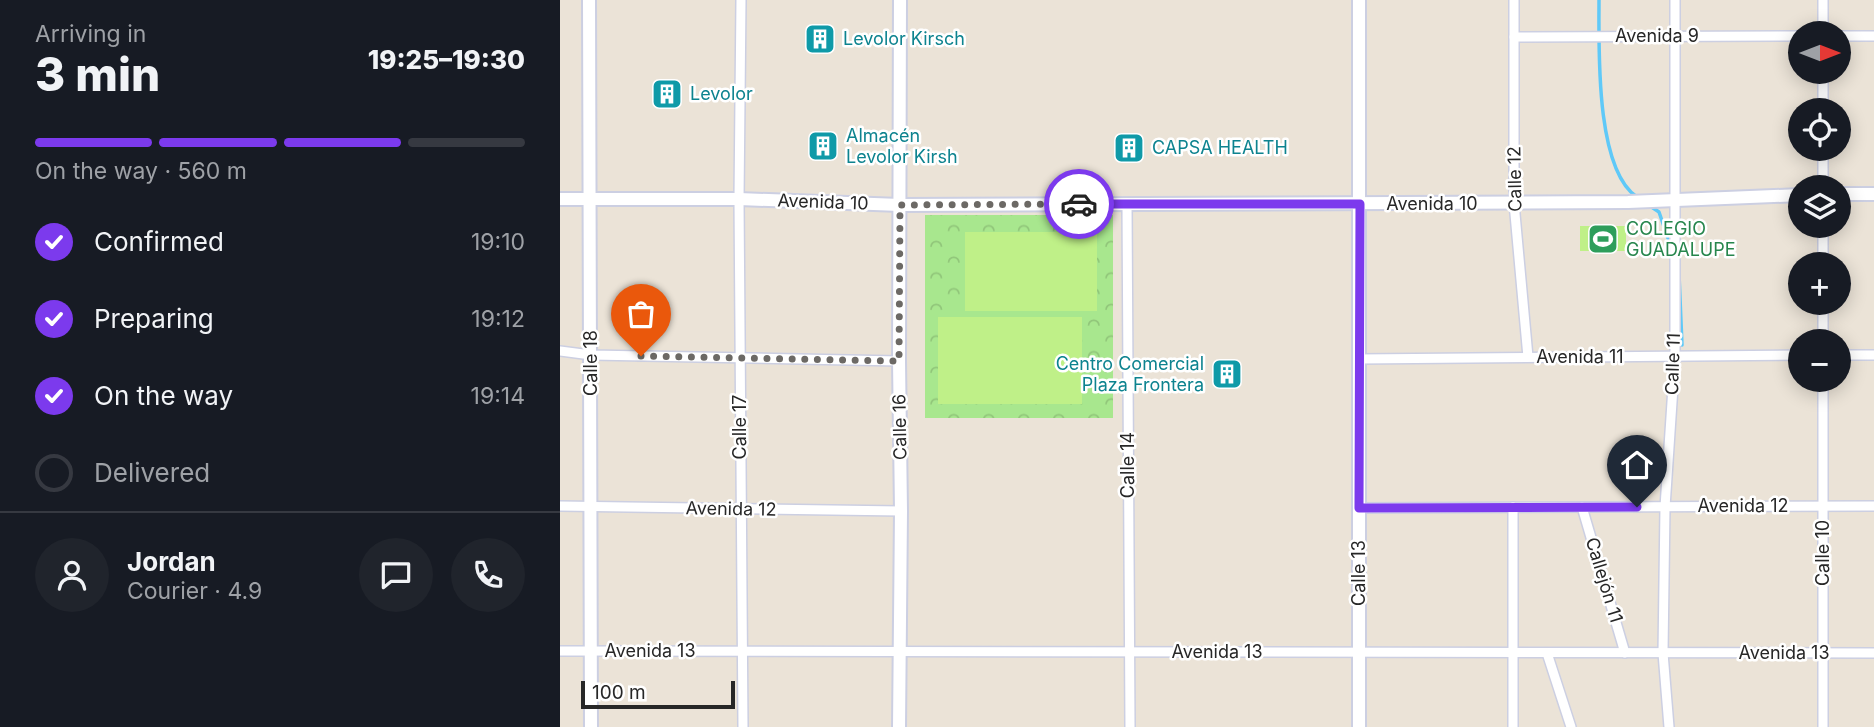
<!DOCTYPE html>
<meta charset="utf-8">
<style>
body{margin:0;font-family:Inter,sans-serif;background:#20242c;color:#f1f3f6;height:100vh;display:flex;flex-direction:column;font-size:26px;white-space:nowrap}
*{box-sizing:border-box;margin:0}
p{font-size:23px;color:#9ea1a6}
.icon{flex:none;width:38px;height:38px;fill:none;stroke:currentColor;stroke-width:2;stroke-linecap:round;stroke-linejoin:round}
.map{position:relative;flex:1;overflow:hidden}
.details{display:flex;flex-direction:column;background:#171b24;width:560px}
.details>*{flex:none}
.needle{width:46px;rotate:90deg}
.tools{position:absolute;left:1228px;top:21px;display:grid;gap:14px}
.tools a{display:grid;place-items:center;width:63px;height:63px;border-radius:50%;background:#171b24;box-shadow:0 4px 18px #0003;font-size:35px}
.scale{position:absolute;left:21px;bottom:18px;width:154px;box-sizing:border-box;padding-left:7px;border:4px solid #272727;border-top:0;font-size:19px;line-height:24px;white-space:nowrap;color:#272727;-webkit-text-stroke:5px #fff;paint-order:stroke}
.pin{position:absolute;display:grid;place-items:center;width:60px;height:60px;color:#fff;margin:-72px -30px;border-radius:50% 50% 50% 0;rotate:-45deg;box-shadow:0 0 7px #0007}
.pin .icon{rotate:45deg}
.courier{position:absolute;display:grid;place-items:center;width:70px;height:70px;margin:-35px;border:5px solid #7c3aed;border-radius:50%;background:#fff;color:#222;box-shadow:0 2px 9px #0007}
.headline em{font-style:normal;font-weight:800}
.headline div{display:flex;flex-direction:column-reverse}
.headline{display:flex;align-items:center;justify-content:space-between;height:119px;padding:0 35px}
h1{font-size:46px;font-weight:800;line-height:52px}
.bar{display:grid;grid-template-columns:repeat(4,1fr);gap:10px 7px;align-content:center;height:84px;padding:0 35px}
.bar i{height:9px;border-radius:5px;background:#363941}
.bar .active{background:#7c3aed}
.bar p{grid-column:span 4}
.line{display:flex;align-items:center;gap:18px;padding:0 35px;border-top:2px solid #363941}
.line div{flex:1}
.round{display:grid;place-items:center;flex:none;width:74px;height:74px;border-radius:37px;background:#20242c}
ol{padding:0 35px;list-style:none}
li{display:flex;align-items:center;gap:21px;height:77px}
li p{margin-inline-start:auto}
li .icon{padding:7px;border-radius:50%;background:#7c3aed;color:#fff;stroke-width:4}
li:last-child{color:#9ea1a6}
li i{width:38px;height:38px;border:4px solid #363941;border-radius:50%}
main{display:flex;flex:1;min-height:0}
.map>svg:first-child{display:block}
.forest{fill:url(#forest-crowns)}
.pitch{fill:#bff088}
.lines{fill:none;stroke-linecap:round;stroke-linejoin:round}
.stream{stroke:#5fc9f8;stroke-width:3.5}
.street-casing{stroke:#cccfe2;stroke-width:12}
.secondary-casing{stroke:#cccfe2;stroke-width:16}
.street{stroke:#fff;stroke-width:9}
.secondary{stroke:#fff;stroke-width:12}
.done{stroke:#6c6965;stroke-width:7;stroke-dasharray:0 12.6}
.route{stroke:#7c3aed;stroke-width:9}
.labels{text-anchor:middle;stroke-width:5;stroke-linejoin:round;paint-order:stroke}
.street-label{font-size:18px;fill:#272727;stroke:#fff}
.culture-label{font-size:18px;fill:#0d838f;stroke:#fff;text-anchor:start}
.leisure-label{font-size:18px;fill:#27864d;stroke:#fff;text-anchor:start}
</style>
<main>
<section class="details">
<div class="headline"><div><h1>3 min</h1><p>Arriving in</p></div><em>19:25–19:30</em></div>
<div class="bar"><i class="active"></i><i class="active"></i><i class="active"></i><i></i><p>On the way · 560 m</p></div>
<ol>
<li><svg class="icon" aria-label="check" viewBox="0 0 24 24"><path d="M5 12l5 5 9-10"/></svg>Confirmed<p>19:10</p></li>
<li><svg class="icon" aria-label="check" viewBox="0 0 24 24"><path d="M5 12l5 5 9-10"/></svg>Preparing<p>19:12</p></li>
<li><svg class="icon" aria-label="check" viewBox="0 0 24 24"><path d="M5 12l5 5 9-10"/></svg>On the way<p>19:14</p></li>
<li><i></i>Delivered</li>
</ol>
<div class="line" style="height:126px"><a class="round"><svg class="icon" aria-label="person" viewBox="0 0 24 24"><circle cx="12" cy="8" r="4"/><path d="M4 21q1-7 8-7t8 7"/></svg></a><div><b>Jordan</b><p>Courier · 4.9</p></div><a class="round"><svg class="icon" aria-label="chat" viewBox="0 0 24 24"><path d="M4 5h16v11H9l-5 4z"/></svg></a><a class="round"><svg class="icon" aria-label="phone" viewBox="0 0 24 24"><path d="M5 4h4l2 5-3 2q2 4 5 5l2-3 5 2v4C11 20 4 13 5 4z"/></svg></a></div>
</section>
<div class="map">
<svg width="1314" height="727" viewBox="0 0 1314 727">
<defs>
<pattern id="forest-crowns" width="20" height="18" patternUnits="userSpaceOnUse" patternTransform="scale(1.75)"><rect width="20" height="18" fill="#a8e78e"/><path d="M2 6a3 3 0 1 1 6 0M12 15a3 3 0 1 1 6 0" fill="none" stroke="#91c67a"/></pattern>
</defs>
<rect width="100%" height="100%" fill="#ebe3d7"/>
<rect class="forest" x="365" y="215" width="188" height="203"/>
<g class="pitch">
<rect x="1020" y="226" width="46" height="25"/>
<rect x="405" y="232" width="132" height="79"/>
<rect x="378" y="317" width="144" height="87"/>
</g>
<g class="lines">
<g class="stream">
<path d="M 1039,0 C 1039,48 1035,169 1077,197"/>
<path d="M 1090,206 L 1099,212 L 1111,247"/>
<path d="M 1119,274 L 1122,345"/>
</g>
<g class="street-casing">
<g id="street">
<path d="M 181,0 L 179,199 L 183,727"/>
<path d="M 954,0 L 954,203 L 968,357"/>
<path d="M 1263,0 L 1263,33"/>
<path d="M 1279,36 L 1314,36"/>
<path d="M 954,37 L 1241,36"/>
<path d="M 1263,72 L 1263,110"/>
<path d="M 1263,149 L 1263,187"/>
<path d="M 567,203 L 570,727"/>
<path d="M 1263,226 L 1263,264"/>
<path d="M 1263,303 L 1263,341"/>
<path d="M 0,351 L 31,355 L 339,361"/>
<path d="M 1279,355 L 1314,355"/>
<path d="M 799,359 L 1241,355"/>
<path d="M 1263,380 L 1263,727"/>
<path d="M 0,506 L 341,511"/>
<path d="M 953,507 L 953,727"/>
<path d="M 1022,507 L 1065,653"/>
<path d="M 799,508 L 1314,506"/>
<path d="M 0,651 L 1314,653"/>
<path d="M 987,653 L 1011,727"/>
<path d="M 1109,727 L 1103,653 L 1105,507 L 1115,357 L 1115,0"/>
</g>
</g>
<g class="secondary-casing">
<g id="secondary">
<path d="M 29,0 L 31,727"/>
<path d="M 799,0 L 799,727"/>
<path d="M 1279,194 L 1314,194"/>
<path d="M 0,199 L 179,199 L 340,205 L 1068,202 L 1241,195"/>
<path d="M 339,727 L 341,511 L 339,361 L 340,0"/>
</g>
</g>
<use href="#street" class="street"/>
<use href="#secondary" class="secondary"/>
</g>
<g class="lines">
<path class="done" d="M 81,356 L 339,361 L 340,205 L 519,204"/>
<path class="route" d="M 519,204 L 800,204 L 799,508 L 1077,507"/>
</g>
<defs>
<g id="building-square" transform="scale(1.575)"><rect x="-9" y="-9" width="18" height="18" rx="4" fill="#0f9aa8" stroke="#fff"/><path d="M-4-6H4V6H1V3H-1V6H-4ZM-2.5-4.3h1.7v1.8h-1.7ZM.8-4.3h1.7v1.8H.8ZM-2.5-1h1.7V.8h-1.7ZM.8-1h1.7V.8H.8Z" fill="#fff"/></g>
<g id="stadium-square" transform="scale(1.575)"><rect x="-9" y="-9" width="18" height="18" rx="4" fill="#2e9e5b" stroke="#fff"/><path d="M0-5a6.5 5 0 1 0 0 10a6.5 5 0 1 0 0-10ZM-3.5-1.8h7v3.6h-7Z" fill="#fff"/></g>
</defs>
<g fill-rule="evenodd">
<use href="#building-square" x="260" y="39"/>
<use href="#building-square" x="107" y="94"/>
<use href="#building-square" x="263" y="146"/>
<use href="#building-square" x="569" y="148"/>
<use href="#stadium-square" x="1043" y="239"/>
<use href="#building-square" x="667" y="374"/>
</g>
<g class="labels">
<g class="street-label">
<text x="1097" y="42">Avenida 9</text>
<text transform="translate(955 179) rotate(-91)" y="6">Calle 12</text>
<text transform="translate(263 202) rotate(2)" y="6">Avenida 10</text>
<text x="872" y="210">Avenida 10</text>
<text x="1020" y="363">Avenida 11</text>
<text transform="translate(31 363) rotate(-90)" y="6">Calle 18</text>
<text transform="translate(1113 364) rotate(-88)" y="6">Calle 11</text>
<text transform="translate(180 427) rotate(-90)" y="6">Calle 17</text>
<text transform="translate(340 427) rotate(-91)" y="6">Calle 16</text>
<text transform="translate(568 465) rotate(-90)" y="6">Calle 14</text>
<text x="1183" y="512">Avenida 12</text>
<text transform="translate(171 509) rotate(1)" y="6">Avenida 12</text>
<text transform="translate(1263 553) rotate(-90)" y="6">Calle 10</text>
<text transform="translate(799 573) rotate(-90)" y="6">Calle 13</text>
<text transform="translate(1044 580) rotate(73)" y="6">Callejón 11</text>
<text x="90" y="657">Avenida 13</text>
<text x="657" y="658">Avenida 13</text>
<text x="1224" y="659">Avenida 13</text>
</g>
<g class="culture-label">
<text x="283" y="45">Levolor Kirsch</text>
<text x="130" y="100">Levolor</text>
<text x="286" y="142">Almacén<tspan x="286" dy="21">Levolor Kirsh</tspan></text>
<text x="592" y="154">CAPSA HEALTH</text>
<text x="644" y="370" text-anchor="end">Centro Comercial<tspan x="644" dy="21">Plaza Frontera</tspan></text>
</g>
<g class="leisure-label">
<text x="1066" y="235">COLEGIO<tspan x="1066" dy="21">GUADALUPE</tspan></text>
</g>
</g>
</svg>
<div class="tools">
<a><svg class="needle" viewBox="-14 -14 28 28"><path d="M0-13l5 13h-10z" fill="#e53935"/><path d="M0 13l5-13h-10z" fill="#9ea1a6"/></svg></a>
<a><svg class="icon" aria-label="locate" viewBox="0 0 24 24"><circle cx="12" cy="12" r="6"/><path d="M12 2v4M12 18v4M2 12h4M18 12h4"/></svg></a>
<a><svg class="icon" aria-label="layers" viewBox="0 0 24 24"><path d="M12 4l9 5-9 5-9-5zM3 14l9 5 9-5"/></svg></a>
<a>+</a>
<a>−</a>
</div>
<div class="scale">100 m</div>
<div class="pin" style="left:81px;top:356px;background:#ea580c"><svg class="icon" aria-label="bag" viewBox="0 0 24 24"><path d="M5 8h14l-1 12H6zM9 8a3 3 0 0 1 6 0"/></svg></div>
<div class="pin" style="left:1077px;top:507px;background:#1f2937"><svg class="icon" aria-label="home" viewBox="0 0 24 24"><path d="M3 11l9-7 9 7M6 9v11h12V9"/></svg></div>
<div class="courier" style="left:519px;top:204px"><svg class="icon" aria-label="car" viewBox="0 0 24 24"><path d="M5 17H2v-5l4-1 3-4h7l3 4 3 1v5h-3M9 17h6M6 11h13"/><circle cx="7" cy="17" r="2"/><circle cx="17" cy="17" r="2"/></svg></div>
</div>
</main>
